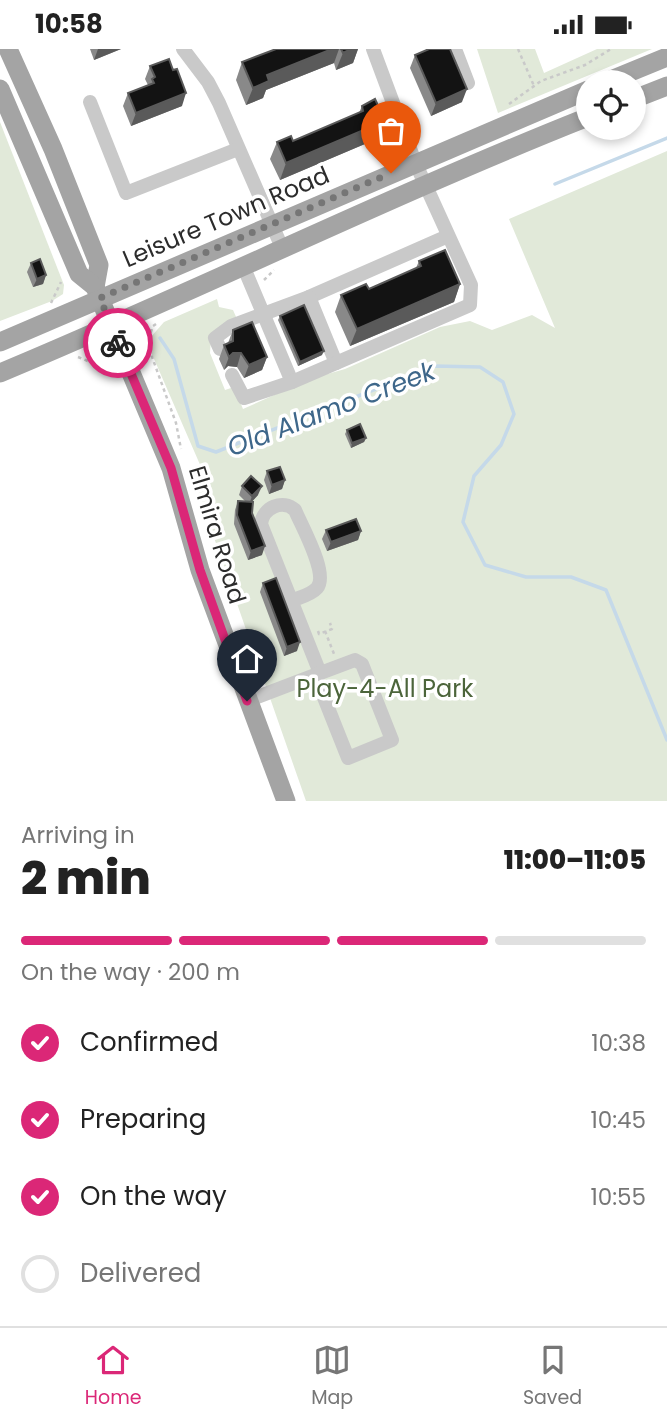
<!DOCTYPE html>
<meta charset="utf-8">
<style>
body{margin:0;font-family:Poppins,sans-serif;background:#f6f6f6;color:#222;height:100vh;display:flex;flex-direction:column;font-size:26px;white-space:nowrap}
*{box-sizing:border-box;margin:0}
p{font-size:23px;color:#767676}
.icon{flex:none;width:38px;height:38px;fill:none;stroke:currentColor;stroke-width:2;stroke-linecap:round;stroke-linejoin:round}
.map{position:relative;height:752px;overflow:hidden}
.sheet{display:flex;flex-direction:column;background:#fff;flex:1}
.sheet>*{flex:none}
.tools{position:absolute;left:576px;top:21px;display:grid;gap:14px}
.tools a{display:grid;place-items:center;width:70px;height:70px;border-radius:50%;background:#fff;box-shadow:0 4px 10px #0003;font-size:35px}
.pin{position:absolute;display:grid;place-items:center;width:60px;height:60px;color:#fff;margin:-72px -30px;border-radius:50% 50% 50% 0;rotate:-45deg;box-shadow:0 0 7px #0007}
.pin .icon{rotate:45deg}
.courier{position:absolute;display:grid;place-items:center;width:70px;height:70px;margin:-35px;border:5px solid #db2777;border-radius:50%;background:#fff;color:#222;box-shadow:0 2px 9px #0007}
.overview em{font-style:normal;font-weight:800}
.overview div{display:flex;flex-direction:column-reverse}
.overview{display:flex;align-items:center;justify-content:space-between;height:119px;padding:0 21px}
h1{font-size:46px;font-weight:800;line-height:52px}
.bar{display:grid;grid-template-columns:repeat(4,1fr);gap:10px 7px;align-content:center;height:84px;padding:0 21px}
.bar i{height:9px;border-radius:5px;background:#e0e0e0}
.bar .current{background:#db2777}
.bar p{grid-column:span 4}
ol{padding:0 21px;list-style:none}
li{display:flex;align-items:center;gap:21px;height:77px}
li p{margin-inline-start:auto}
li .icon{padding:7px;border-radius:50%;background:#db2777;color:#fff;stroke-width:4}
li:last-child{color:#767676}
li i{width:38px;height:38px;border:4px solid #e0e0e0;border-radius:50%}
.status{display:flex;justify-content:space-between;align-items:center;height:49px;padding:0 35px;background:#fff;direction:ltr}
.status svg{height:19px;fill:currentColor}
.dock{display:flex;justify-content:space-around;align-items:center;height:98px;border-top:2px solid #e0e0e0;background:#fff;font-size:19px;color:#767676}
.dock a{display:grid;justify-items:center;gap:4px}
.dock .current{color:#db2777}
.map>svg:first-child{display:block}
.green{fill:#e1e9d9}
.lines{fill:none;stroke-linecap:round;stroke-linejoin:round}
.stream{stroke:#c5d9e9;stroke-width:3.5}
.path{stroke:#c9c9c9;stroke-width:2.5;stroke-dasharray:3.5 3.5;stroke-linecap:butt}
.minor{stroke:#c9c9c9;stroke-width:14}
.major{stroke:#a4a4a4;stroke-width:19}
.wall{fill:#898989}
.shaded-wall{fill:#5a5a5a}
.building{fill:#131313;stroke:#5a5a5a;stroke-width:2}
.done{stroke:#767676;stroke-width:7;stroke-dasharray:0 12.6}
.route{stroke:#db2777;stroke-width:9}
.labels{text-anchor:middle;stroke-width:7;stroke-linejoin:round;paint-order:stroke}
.street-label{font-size:24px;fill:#2c2c2c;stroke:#fff}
.park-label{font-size:24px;fill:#4c653b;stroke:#fff}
.water-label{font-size:26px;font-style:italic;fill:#3e678a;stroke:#fff}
</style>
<div class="status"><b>10:58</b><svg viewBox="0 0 49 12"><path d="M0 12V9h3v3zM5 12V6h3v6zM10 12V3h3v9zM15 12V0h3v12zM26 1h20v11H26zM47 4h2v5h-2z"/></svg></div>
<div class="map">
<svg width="667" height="752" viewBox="0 0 667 752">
<rect width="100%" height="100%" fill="#fff"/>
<g class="green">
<path d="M 477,0 L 535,0 L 544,24 L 597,0 L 652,0 L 498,64 Z"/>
<path d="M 0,73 L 64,236 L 63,245 L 52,252 L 0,272 Z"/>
<path d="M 667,102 L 667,752 L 306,752 L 197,440 L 208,434 L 151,303 L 150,289 L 164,273 L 217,250 L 219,258 L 233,261 L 237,270 L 211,289 L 210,304 L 225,341 L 234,338 L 243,360 L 310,330 L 345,320 L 440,278 L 470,272 L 492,281 L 532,266 L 555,279 L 509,170 Z"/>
</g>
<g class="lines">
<g class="stream">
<path d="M 555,135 L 667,89"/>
<path d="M 160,289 L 174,310 L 198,397 L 216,403 L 434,317 L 480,318 L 503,333 L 514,365 L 501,396 L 474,427 L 463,473 L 485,516 L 526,528 L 571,528 L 606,541 L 667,691"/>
</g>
<g class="path">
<path d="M 518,0 L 534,37"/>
<path d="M 509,55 L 541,32 L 585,16 L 611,0"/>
<path d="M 264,231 L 274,221"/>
<path d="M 51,254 L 61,233"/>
<path d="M 156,275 L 153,277 L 147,294 L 176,374 L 181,400"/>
<path d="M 78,308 L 95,315 L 108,309"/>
<path d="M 318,582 L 319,585 L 332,580 L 330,574"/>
<path d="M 325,582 L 334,605"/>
</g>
<g class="minor">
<path d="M 183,0 L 208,33 L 219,54 L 283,201"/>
<path d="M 455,0 L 468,34"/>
<path d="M 90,53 L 126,144 L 238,100"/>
<path d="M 244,219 L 292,333"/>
<path d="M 309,248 L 448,187"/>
<path d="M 220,300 L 215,289 L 231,277 L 309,248 L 336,314 L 292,333 L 244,349 L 232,326"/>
<path d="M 336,314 L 470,256 L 471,236 L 415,113 L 373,0"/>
<path d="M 291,552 C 300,548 311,546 317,539 C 329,525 302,478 295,461 C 283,450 263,458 261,475 L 320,624"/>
<path d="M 247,652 L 315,626 L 348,709 L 392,691 L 362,615 L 355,611 L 315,626"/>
</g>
<g class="major">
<path d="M 8,0 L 53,100 L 99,216 L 95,238"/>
<path d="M 606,33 L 667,8"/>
<path d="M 0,40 L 79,225 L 95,238 L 171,419 L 200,521 L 286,752"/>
<path d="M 634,50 L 667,37"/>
<path d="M 0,293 L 588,41"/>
<path d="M 0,324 C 197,242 389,147 588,68"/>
</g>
</g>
<g class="wall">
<path d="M 90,0 L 121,0 L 94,11 Z"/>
<path d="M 276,0 L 358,0 L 353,14 L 336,21 L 334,14 L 266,41 L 263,49 L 246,56 L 236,31 L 242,13 Z"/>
<path d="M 415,6 L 462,53 L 431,67 L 410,19 Z"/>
<path d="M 150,17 L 182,57 L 131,77 L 123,57 L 128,44 L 148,36 L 145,30 Z"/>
<path d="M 362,57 L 385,72 L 379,89 L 280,131 L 270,110 L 277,93 L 293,92 L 359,64 Z"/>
<path d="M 419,212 L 460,235 L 454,253 L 350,297 L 335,263 L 341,246 L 369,240 L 416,219 Z"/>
<path d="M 31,214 L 46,226 L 43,235 L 33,238 L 27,223 Z"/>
<path d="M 280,267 L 322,306 L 298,317 L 278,271 Z"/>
<path d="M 233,281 L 267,308 L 262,321 L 244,329 L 237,318 L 228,317 L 224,321 L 219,310 L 224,296 L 228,294 Z"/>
<path d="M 347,381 L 366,389 L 364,393 L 351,399 L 345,385 Z"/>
<path d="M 267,422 L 285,431 L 282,440 L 269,445 L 264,431 Z"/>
<path d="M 242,437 L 258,446 L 252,452 L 252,464 L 262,506 L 248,511 L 234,475 L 235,461 L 238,452 L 245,452 L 239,446 Z"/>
<path d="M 326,481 L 361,482 L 358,491 L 327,502 L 322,490 Z"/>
<path d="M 263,534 L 297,602 L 284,607 L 260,543 Z"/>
</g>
<g class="shaded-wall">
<path d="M 98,0 L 121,0 L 94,11 Z"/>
<path d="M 332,0 L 339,0 L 334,14 L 266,41 L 263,49 L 246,56 L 253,39 L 267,26 Z"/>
<path d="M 351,0 L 358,0 L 353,14 L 336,21 L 343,4 Z"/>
<path d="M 467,40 L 462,53 L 431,67 L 436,54 Z"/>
<path d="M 186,44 L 182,57 L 131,77 L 136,64 Z"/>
<path d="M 385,72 L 379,89 L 280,131 L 286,114 Z"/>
<path d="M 46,226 L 43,235 L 33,238 L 37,230 Z"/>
<path d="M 460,235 L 454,253 L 350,297 L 357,280 Z"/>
<path d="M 324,302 L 322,306 L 298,317 L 300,313 Z"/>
<path d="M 233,304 L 241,304 L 237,318 L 228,317 L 224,321 L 229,308 Z"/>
<path d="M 267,308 L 262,321 L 244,329 L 249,316 Z"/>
<path d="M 366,389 L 364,393 L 351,399 L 352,394 Z"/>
<path d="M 285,431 L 282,440 L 269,445 L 272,436 Z"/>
<path d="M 262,437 L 258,446 L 249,456 L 252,447 Z"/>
<path d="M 361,482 L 358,491 L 327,502 L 331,493 Z"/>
<path d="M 265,497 L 262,506 L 248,511 L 251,502 Z"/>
<path d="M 300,593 L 297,602 L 284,607 L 287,598 Z"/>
</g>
<g class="building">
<path d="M 276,0 L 332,0 L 267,26 L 269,32 L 253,39 L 242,13 Z"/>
<path d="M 341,0 L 351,0 L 343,4 Z"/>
<path d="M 429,0 L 450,0 L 467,40 L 436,54 L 415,6 Z"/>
<path d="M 169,10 L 173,21 L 177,20 L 186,44 L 136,64 L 128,44 L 154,34 L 152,30 L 155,28 L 150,17 Z"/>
<path d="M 375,50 L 385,72 L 286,114 L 277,93 L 291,87 L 293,92 L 363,62 L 362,57 Z"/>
<path d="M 445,201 L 460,235 L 357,280 L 341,246 L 366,235 L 369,240 L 421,217 L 419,212 Z"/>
<path d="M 40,210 L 46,226 L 37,230 L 31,214 Z"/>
<path d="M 304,256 L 324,302 L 300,313 L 280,267 Z"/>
<path d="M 252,273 L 267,308 L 249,316 L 241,304 L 233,304 L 229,308 L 224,296 L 233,292 L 233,281 Z"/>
<path d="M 360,375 L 366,389 L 352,394 L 347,381 Z"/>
<path d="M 280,418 L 285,431 L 272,436 L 267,422 Z"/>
<path d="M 251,427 L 262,437 L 252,447 L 242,437 Z"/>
<path d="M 238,452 L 253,453 L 252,464 L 265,497 L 251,502 L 237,466 Z"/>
<path d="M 356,470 L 361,482 L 331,493 L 326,481 Z"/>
<path d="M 276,529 L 300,593 L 287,598 L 263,534 Z"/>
</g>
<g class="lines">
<path class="done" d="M 118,294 L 100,249 L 391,124"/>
<path class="route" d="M 118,294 L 171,419 L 200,521 L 247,652"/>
</g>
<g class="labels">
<g class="street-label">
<text transform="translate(226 168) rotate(-23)" y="8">Leisure Town Road</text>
<text transform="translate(217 486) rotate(73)" y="8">Elmira Road</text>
</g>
<g class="park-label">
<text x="385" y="648">Play-4-All Park</text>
</g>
<g class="water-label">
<text transform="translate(331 360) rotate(-21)" y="9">Old Alamo Creek</text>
</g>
</g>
</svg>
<div class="tools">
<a><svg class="icon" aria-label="locate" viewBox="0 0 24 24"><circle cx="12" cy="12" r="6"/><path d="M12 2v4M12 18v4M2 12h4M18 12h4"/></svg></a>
</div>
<div class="pin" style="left:391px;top:124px;background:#ea580c"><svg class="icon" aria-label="bag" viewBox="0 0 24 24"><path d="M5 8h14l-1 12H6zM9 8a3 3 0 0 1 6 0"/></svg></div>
<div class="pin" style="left:247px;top:652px;background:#1f2937"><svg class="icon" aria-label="home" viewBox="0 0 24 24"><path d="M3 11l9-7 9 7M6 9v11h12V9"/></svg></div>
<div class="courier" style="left:118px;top:294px"><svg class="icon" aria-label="bike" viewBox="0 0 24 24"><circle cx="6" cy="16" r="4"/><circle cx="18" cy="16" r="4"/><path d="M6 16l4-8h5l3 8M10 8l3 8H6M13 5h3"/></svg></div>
</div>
<section class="sheet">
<div class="overview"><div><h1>2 min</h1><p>Arriving in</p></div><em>11:00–11:05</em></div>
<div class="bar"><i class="current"></i><i class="current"></i><i class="current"></i><i></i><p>On the way · 200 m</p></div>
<ol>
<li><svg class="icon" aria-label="check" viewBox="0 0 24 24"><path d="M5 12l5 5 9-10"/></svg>Confirmed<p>10:38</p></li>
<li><svg class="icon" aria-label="check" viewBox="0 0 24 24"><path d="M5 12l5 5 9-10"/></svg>Preparing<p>10:45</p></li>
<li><svg class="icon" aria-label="check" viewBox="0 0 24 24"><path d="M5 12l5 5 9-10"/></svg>On the way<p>10:55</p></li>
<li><i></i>Delivered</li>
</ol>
</section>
<nav class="dock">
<a class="current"><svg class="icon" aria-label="home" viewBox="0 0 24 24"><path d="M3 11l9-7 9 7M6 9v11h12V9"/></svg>Home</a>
<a><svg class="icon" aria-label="map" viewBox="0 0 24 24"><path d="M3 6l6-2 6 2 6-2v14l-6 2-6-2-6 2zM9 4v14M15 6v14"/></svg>Map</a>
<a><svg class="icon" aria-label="saved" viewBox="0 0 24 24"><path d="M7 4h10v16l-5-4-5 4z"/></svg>Saved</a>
</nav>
